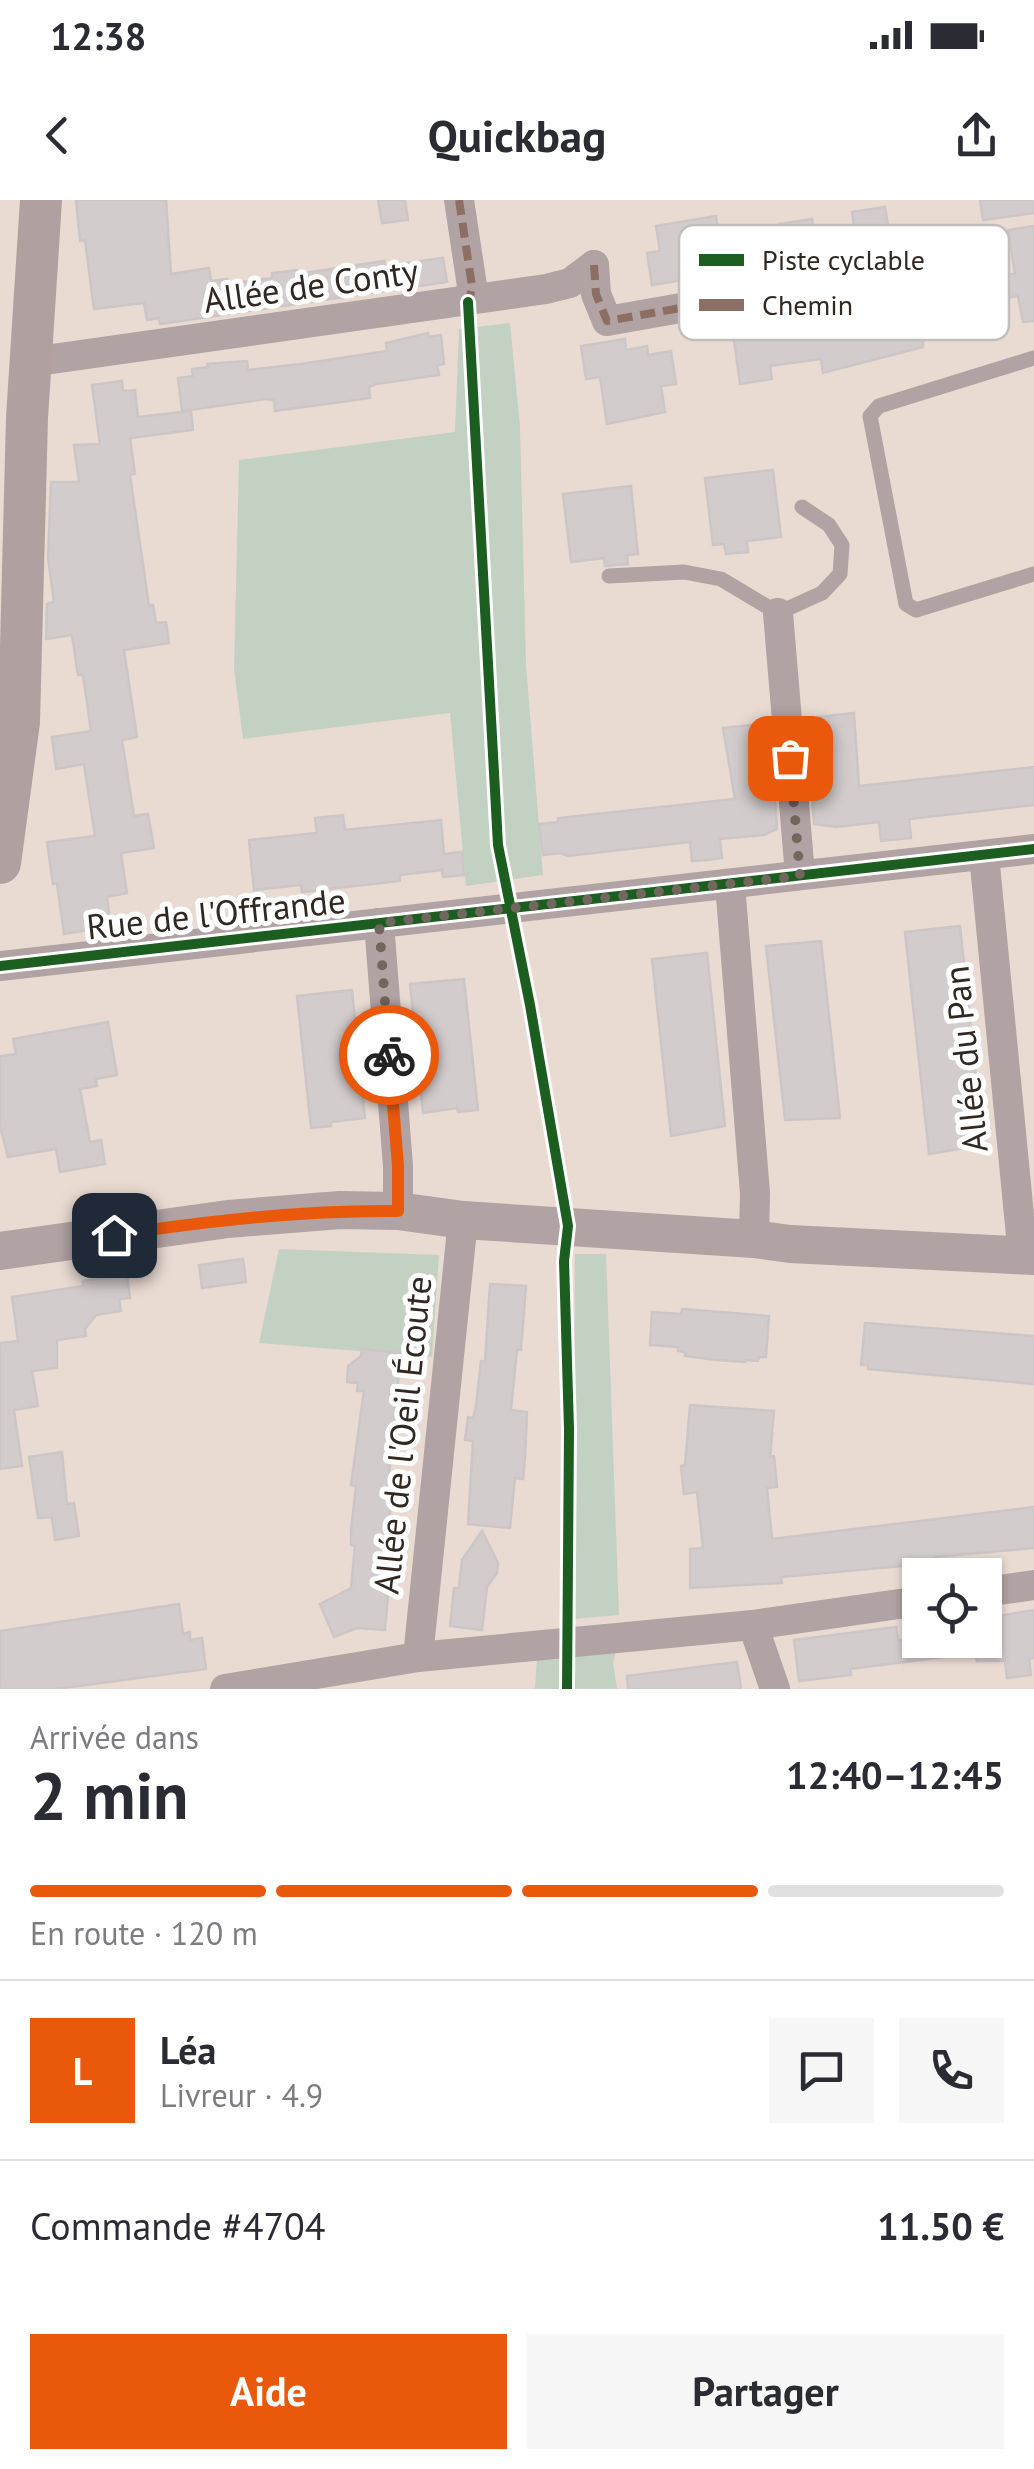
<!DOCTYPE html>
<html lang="fr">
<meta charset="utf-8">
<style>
body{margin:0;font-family:"PT Sans",sans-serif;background:#f7f7f7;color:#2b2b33;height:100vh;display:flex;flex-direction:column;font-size:38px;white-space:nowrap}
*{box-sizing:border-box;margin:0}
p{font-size:32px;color:#7c7c81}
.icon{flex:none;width:55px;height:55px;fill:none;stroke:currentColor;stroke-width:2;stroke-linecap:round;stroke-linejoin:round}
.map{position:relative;height:1489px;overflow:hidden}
.sheet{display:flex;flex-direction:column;background:#fff;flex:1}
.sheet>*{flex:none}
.fabs{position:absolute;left:902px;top:1358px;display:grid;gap:20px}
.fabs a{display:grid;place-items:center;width:100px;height:100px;border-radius:0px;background:#fff;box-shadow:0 2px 8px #0004;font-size:50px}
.pin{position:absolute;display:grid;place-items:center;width:85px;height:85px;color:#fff;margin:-42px;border-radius:20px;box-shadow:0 5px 15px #0006}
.courier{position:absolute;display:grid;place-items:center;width:100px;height:100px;margin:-50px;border:8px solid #ea580c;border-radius:50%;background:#fff;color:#222;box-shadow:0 2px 12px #0007}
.headline em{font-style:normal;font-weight:700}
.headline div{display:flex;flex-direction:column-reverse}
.headline{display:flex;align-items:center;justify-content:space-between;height:170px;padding:0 30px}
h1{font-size:65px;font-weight:700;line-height:75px}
.bar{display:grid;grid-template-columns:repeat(4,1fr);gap:15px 10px;align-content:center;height:120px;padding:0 30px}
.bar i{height:12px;border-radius:8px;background:#e1e1e2}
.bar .on{background:#ea580c}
.bar p{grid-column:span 4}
.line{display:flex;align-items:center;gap:25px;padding:0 30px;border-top:2px solid #e1e1e2}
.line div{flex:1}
.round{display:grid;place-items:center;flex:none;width:105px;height:105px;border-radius:0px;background:#f7f7f7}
.button{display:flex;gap:20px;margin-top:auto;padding:20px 30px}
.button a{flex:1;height:115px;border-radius:0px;background:#ea580c;color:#fff;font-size:40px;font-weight:700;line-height:115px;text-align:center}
.button a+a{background:#f7f7f7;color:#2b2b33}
.status{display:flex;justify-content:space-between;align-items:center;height:70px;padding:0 50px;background:#fff;direction:ltr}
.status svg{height:28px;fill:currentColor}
header{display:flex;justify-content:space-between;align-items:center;height:130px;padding:0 30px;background:#fff;font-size:45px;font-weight:700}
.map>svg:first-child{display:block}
.green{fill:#c3d1c2}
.building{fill:#d3cccd;stroke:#cdc6c6;stroke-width:2.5}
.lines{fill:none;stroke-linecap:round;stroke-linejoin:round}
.service{stroke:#b1a2a3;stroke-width:15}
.minor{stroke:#b1a2a3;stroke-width:30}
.tertiary{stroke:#b1a2a3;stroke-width:38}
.secondary{stroke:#b1a0a0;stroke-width:42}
.quiet{stroke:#8d6e63;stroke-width:8;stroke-dasharray:15 8;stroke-linecap:butt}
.cycleway-casing{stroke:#fff;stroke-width:16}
.cycleway{stroke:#1b5e20;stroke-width:10}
.done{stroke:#71675f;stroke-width:10;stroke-dasharray:0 18}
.route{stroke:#ea580c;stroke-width:12}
.labels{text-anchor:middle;stroke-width:10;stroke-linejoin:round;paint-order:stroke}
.street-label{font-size:35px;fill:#312821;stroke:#fff}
.key{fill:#fff;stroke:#c1bebc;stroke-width:2.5}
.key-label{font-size:28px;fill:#312821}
</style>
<div class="status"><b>12:38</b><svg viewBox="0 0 49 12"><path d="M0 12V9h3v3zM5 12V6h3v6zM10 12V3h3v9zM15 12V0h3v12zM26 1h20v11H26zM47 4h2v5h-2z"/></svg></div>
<header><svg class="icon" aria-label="back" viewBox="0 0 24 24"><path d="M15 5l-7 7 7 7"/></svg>Quickbag<svg class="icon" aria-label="share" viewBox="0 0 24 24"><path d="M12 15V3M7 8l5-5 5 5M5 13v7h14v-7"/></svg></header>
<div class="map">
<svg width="1034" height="1489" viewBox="0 0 1034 1489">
<rect width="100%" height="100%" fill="#e9dbd2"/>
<g class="green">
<path d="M 510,123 L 520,226 L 526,465 L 543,675 L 466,686 L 450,513 L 243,539 L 234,469 L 239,260 L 455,232 L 459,129 Z"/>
<path d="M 279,1049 L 439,1055 L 432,1157 L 259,1143 Z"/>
<path d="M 575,1054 L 606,1054 L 619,1415 L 573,1419 Z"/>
<path d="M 617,1447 L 613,1463 L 617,1489 L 535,1489 L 537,1458 Z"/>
</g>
<g class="building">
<path d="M 76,0 L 166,0 L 171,74 L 209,68 L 211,81 L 227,79 L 227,84 L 272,78 L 272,73 L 297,70 L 298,74 L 384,61 L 385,66 L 443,58 L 447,82 L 160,124 L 159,118 L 147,120 L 144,103 L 94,109 L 85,40 L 80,41 Z"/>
<path d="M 378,0 L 405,0 L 408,20 L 382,23 Z"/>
<path d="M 980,0 L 1034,0 L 1034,13 L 983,20 Z"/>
<path d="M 885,7 L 892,50 L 858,55 L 852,12 Z"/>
<path d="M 716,16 L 720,46 L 781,39 L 779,24 L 812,19 L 818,62 L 786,67 L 784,55 L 736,64 L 738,79 L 716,83 L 715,75 L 652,85 L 647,53 L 660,51 L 656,26 Z"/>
<path d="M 1034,26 L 1034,121 L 1023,122 L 1018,96 L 1006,98 L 1003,75 L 1015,74 L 1008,30 Z"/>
<path d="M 930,87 L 934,118 L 921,121 L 923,147 L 823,173 L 821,159 L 770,166 L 772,179 L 740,184 L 734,140 L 741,140 L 738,118 L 770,112 L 772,126 L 823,119 L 821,104 L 864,97 L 865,104 L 908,97 L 906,90 Z"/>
<path d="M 428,133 L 429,137 L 441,135 L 444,164 L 437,165 L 439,175 L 376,184 L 369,187 L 370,198 L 275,211 L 274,200 L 266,199 L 182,211 L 178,178 L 193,176 L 192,169 L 208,167 L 207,164 L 247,161 L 248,170 L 301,164 L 387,151 L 386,143 Z"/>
<path d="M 625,139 L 626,150 L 647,146 L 648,155 L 671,151 L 676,184 L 661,186 L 665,212 L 607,224 L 600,177 L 586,179 L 581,146 Z"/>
<path d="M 122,181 L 123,191 L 135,190 L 138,217 L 191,211 L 193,230 L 130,238 L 135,274 L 130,275 L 149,406 L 153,405 L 156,423 L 166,422 L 169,443 L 124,450 L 137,537 L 122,540 L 134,616 L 148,614 L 154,648 L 121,653 L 127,693 L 107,697 L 111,726 L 64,734 L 57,683 L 53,684 L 47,642 L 95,636 L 84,564 L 56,569 L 52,537 L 91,531 L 83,475 L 78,475 L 72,435 L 46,439 L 47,404 L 54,402 L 48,358 L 51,282 L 79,282 L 74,245 L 100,244 L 92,185 Z"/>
<path d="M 773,270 L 781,337 L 747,341 L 748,352 L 726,354 L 724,344 L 713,345 L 705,278 Z"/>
<path d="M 631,286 L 638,354 L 627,355 L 628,364 L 605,366 L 604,358 L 571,362 L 563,294 Z"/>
<path d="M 854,513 L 859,586 L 1034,567 L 1034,605 L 909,619 L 911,638 L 881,641 L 879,622 L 836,627 L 814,624 L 812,594 L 829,589 L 818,517 Z"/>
<path d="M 760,524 L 765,596 L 775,598 L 777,629 L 764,635 L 720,639 L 722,658 L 708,660 L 692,661 L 690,642 L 568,656 L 561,653 L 543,655 L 539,624 L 558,622 L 558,618 L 735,599 L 723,528 Z"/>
<path d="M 343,615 L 345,630 L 441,620 L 444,654 L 462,652 L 464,675 L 443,677 L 442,670 L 400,675 L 400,681 L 302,692 L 301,685 L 254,690 L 249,640 L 317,633 L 315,618 Z"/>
<path d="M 960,726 L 983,945 L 929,954 L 905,732 Z"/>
<path d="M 821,741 L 840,918 L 785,920 L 766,746 Z"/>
<path d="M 707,753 L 725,926 L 671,936 L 652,759 Z"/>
<path d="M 464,779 L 478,910 L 458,912 L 457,908 L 423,913 L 410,784 Z"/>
<path d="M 352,790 L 365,918 L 331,922 L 331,926 L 311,928 L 297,796 Z"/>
<path d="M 108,822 L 117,875 L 96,879 L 97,886 L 80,889 L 90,942 L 101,940 L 105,964 L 60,972 L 56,949 L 8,957 L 0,926 L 0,856 L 16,854 L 13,839 Z"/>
<path d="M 243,1059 L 246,1082 L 202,1088 L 199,1065 Z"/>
<path d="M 127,1075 L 130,1098 L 119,1099 L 121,1111 L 96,1115 L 85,1129 L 86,1136 L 57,1140 L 57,1168 L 32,1171 L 38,1206 L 14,1210 L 22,1266 L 0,1269 L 0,1143 L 18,1141 L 12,1097 L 83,1086 L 83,1081 Z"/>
<path d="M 490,1084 L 526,1086 L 521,1150 L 517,1149 L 511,1210 L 527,1212 L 525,1257 L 523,1279 L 515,1278 L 510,1328 L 468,1324 L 473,1241 L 465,1240 L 468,1217 L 473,1218 L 476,1206 L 481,1161 L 485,1162 Z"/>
<path d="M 682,1109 L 769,1116 L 766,1157 L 759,1157 L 758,1161 L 745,1160 L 745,1162 L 716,1160 L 685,1156 L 685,1152 L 678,1151 L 678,1147 L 650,1145 L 652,1112 L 681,1114 Z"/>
<path d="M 865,1123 L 1034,1136 L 1034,1184 L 868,1169 L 868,1165 L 861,1165 Z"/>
<path d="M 362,1149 L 401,1153 L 389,1274 L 387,1300 L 391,1300 L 388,1335 L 391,1336 L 385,1395 L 388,1395 L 385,1430 L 357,1428 L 334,1437 L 320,1404 L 351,1388 L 355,1346 L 351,1345 L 351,1331 L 356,1286 L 351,1285 L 364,1191 L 357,1191 L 358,1183 L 347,1182 L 348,1166 L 361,1156 Z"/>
<path d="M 690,1205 L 774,1211 L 770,1257 L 774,1256 L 777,1287 L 767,1288 L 772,1339 L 1034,1307 L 1034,1348 L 934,1357 L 934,1363 L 781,1377 L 782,1383 L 690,1388 L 690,1349 L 703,1348 L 697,1292 L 684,1294 L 681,1266 L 685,1265 Z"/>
<path d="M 62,1252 L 67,1304 L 74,1303 L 79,1336 L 55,1340 L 52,1317 L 38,1318 L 29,1257 Z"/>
<path d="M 482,1331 L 498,1363 L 497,1373 L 487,1387 L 482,1430 L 450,1426 L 454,1388 L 459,1388 L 462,1360 Z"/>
<path d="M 179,1404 L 183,1434 L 190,1432 L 190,1440 L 202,1438 L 206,1469 L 56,1489 L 0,1489 L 0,1431 Z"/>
<path d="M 1034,1410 L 1034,1458 L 1029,1459 L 1031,1475 L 1007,1478 L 1005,1461 L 977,1461 L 975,1453 L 850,1469 L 851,1475 L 799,1481 L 794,1440 L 896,1427 L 898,1440 L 985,1440 L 985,1430 L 1001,1429 L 999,1416 Z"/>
<path d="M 737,1462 L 741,1489 L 628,1489 L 627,1476 Z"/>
</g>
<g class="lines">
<g class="service">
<path d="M 1034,158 L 879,206 L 870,216 L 906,404 L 916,410 L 1034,374"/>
<path d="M 609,376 L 684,372 L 721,379 L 778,413 L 822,393 L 840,374 L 842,345 L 829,325 L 802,307"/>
</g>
<g class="minor">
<path d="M 459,0 L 472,86 L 468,102"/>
<path d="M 594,65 L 596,94 L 607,121 L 965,58"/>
<path d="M 31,162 L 546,89 L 570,83 L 594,65"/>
<path d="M 778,413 L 800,675"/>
<path d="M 984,655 L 1023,1056"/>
<path d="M 730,684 L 755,993 L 754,1039"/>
<path d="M 379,723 L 398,966 L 398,1011"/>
<path d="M 0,766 L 1034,649"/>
<path d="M 985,1392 L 1034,1385"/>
<path d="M 753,1425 L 775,1489"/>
<path d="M 418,1457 L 463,1020"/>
<path d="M 225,1489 L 418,1457 L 753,1425 L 920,1401"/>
</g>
<path class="tertiary" d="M 0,1051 L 228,1019 L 340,1010 L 398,1011 L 463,1020 L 754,1039 L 790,1044 L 1034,1056"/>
<path class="secondary" d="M 0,663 L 19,522 L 27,218 L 41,0"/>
<g class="quiet">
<path d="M 459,0 L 472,86 L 468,108"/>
<path d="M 594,65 L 596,94 L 607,121 L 965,58"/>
</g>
<g class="cycleway-casing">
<g id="cycleway">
<path d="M 468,102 L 498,645 L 530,805 L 568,1026 L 564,1061 L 569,1229 L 567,1489"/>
<path d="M 0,766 L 1034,649"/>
</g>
</g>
<use href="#cycleway" class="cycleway"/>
</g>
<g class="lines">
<path class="done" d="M 389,855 L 379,723 L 800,676 L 790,558"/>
<path class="route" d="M 114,1035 C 209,1021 302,1010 398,1011 L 398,966 L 389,855"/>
</g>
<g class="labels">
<g class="street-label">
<text transform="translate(311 86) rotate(-8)" y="12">Allée de Conty</text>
<text transform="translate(216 714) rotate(-6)" y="12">Rue de l'Offrande</text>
<text transform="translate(966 859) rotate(-96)" y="12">Allée du Pan</text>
<text transform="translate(403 1235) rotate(-84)" y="12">Allée de l'Oeil Écoute</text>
</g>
</g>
<rect x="679" y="25" width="330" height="115" rx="15" class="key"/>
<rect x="699" y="54" width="45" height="12" fill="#1b5e20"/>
<rect x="699" y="99" width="45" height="12" fill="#8d6e63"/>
<g class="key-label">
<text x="762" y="70">Piste cyclable</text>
<text x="762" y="115">Chemin</text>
</g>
</svg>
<div class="fabs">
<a><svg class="icon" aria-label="locate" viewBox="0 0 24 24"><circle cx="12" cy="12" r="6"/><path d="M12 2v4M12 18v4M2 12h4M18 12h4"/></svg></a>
</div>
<div class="pin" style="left:790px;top:558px;background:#ea580c"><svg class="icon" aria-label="bag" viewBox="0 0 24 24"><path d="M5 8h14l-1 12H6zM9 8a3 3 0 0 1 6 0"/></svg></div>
<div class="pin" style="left:114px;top:1035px;background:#1f2937"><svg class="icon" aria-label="home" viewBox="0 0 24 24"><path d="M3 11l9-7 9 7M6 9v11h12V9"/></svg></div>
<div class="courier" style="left:389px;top:855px"><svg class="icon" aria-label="bike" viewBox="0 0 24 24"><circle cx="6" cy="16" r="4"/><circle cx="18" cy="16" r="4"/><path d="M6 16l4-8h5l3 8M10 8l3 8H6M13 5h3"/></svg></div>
</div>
<section class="sheet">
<div class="headline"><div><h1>2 min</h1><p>Arrivée dans</p></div><em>12:40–12:45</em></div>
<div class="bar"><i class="on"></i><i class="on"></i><i class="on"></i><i></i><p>En route · 120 m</p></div>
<div class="line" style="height:180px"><b class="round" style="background:#ea580c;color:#fff">L</b><div><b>Léa</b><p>Livreur · 4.9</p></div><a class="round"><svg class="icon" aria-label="chat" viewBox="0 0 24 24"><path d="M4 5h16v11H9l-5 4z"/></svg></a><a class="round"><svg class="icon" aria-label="phone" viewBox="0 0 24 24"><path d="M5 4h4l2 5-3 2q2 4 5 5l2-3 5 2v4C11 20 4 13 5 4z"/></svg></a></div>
<div class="line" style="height:130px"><div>Commande #4704</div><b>11.50 €</b></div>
<div class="button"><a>Aide</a><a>Partager</a></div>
</section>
